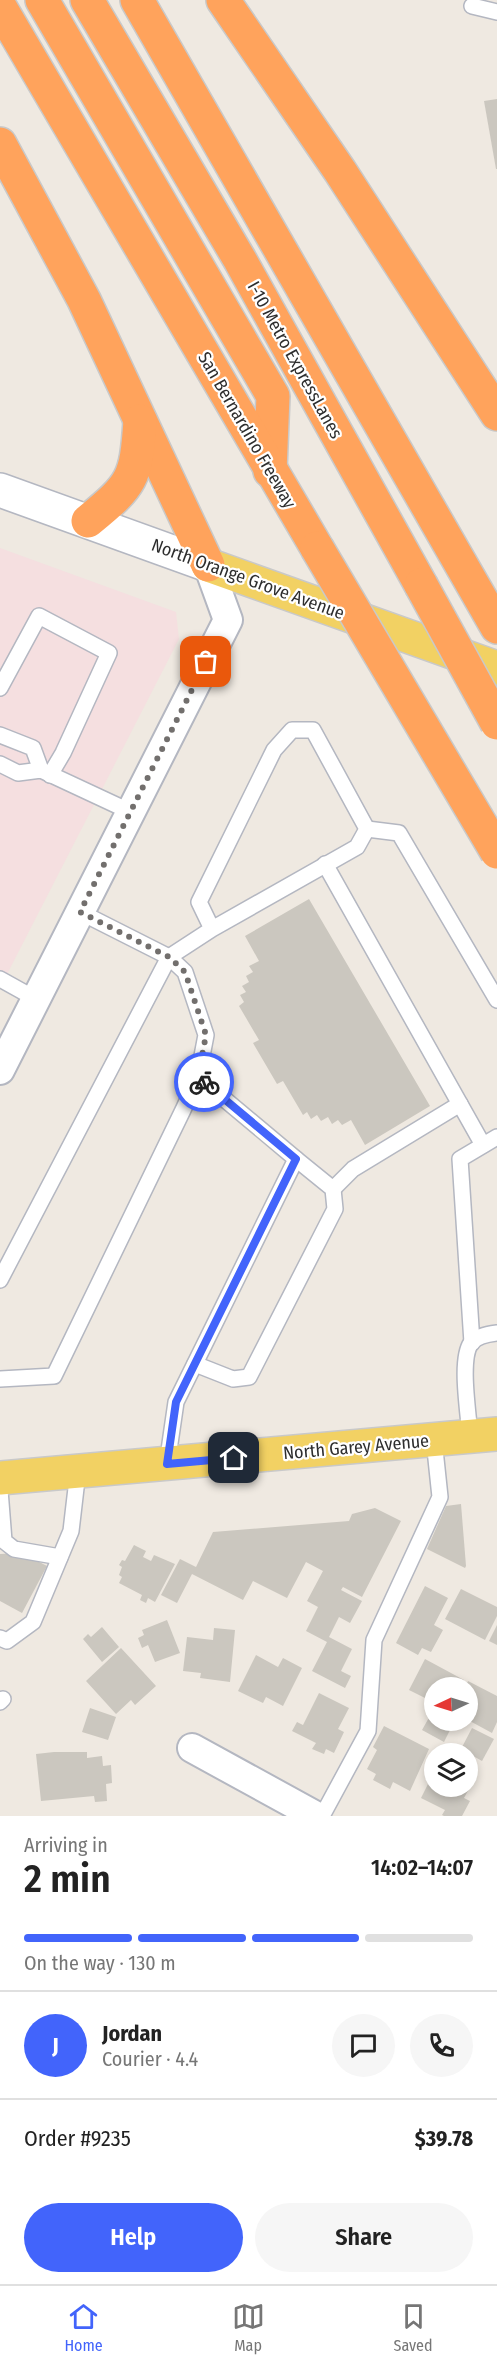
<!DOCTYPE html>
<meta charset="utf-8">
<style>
body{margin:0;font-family:"Fira Sans Condensed",sans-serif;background:#f6f6f6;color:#222;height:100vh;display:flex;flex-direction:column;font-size:22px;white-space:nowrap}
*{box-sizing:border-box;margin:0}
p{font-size:20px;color:#767676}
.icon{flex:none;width:33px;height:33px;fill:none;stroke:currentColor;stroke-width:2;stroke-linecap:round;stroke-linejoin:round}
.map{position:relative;height:1816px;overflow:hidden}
.panel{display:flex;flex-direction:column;background:#fff;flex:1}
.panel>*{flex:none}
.needle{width:39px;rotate:266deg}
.controls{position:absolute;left:424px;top:1677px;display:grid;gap:12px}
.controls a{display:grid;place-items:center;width:54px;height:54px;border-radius:50%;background:#fff;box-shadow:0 3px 9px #0003;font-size:30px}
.pin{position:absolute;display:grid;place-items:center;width:51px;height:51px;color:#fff;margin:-26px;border-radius:12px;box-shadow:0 3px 9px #0006}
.courier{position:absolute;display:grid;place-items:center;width:60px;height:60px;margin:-30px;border:4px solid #4264fb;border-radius:50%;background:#fff;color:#222;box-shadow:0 2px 8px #0007}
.headline em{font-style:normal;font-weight:600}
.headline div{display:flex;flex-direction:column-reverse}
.headline{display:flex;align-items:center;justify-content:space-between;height:102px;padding:0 24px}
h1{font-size:39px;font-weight:600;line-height:45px}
.bar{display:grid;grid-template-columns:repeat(4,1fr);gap:9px 6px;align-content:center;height:72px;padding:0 24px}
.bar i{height:8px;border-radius:4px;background:#e0e0e0}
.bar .current{background:#4264fb}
.bar p{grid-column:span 4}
.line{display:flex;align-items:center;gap:15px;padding:0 24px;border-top:2px solid #e0e0e0}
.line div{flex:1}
.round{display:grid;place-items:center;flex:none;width:63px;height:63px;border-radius:32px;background:#f6f6f6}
.button{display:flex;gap:12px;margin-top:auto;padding:12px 24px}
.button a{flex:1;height:69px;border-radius:36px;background:#4264fb;color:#fff;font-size:24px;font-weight:600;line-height:69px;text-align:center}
.button a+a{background:#f6f6f6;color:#222}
.tabs{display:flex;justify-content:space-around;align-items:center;height:84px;border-top:2px solid #e0e0e0;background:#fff;font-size:16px;color:#767676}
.tabs a{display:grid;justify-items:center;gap:3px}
.tabs .current{color:#4264fb}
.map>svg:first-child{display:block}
.medical{fill:#f5dfe0}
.building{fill:#cbc7bf}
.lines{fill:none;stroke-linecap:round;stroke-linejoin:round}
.lane-casing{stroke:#b4b7c1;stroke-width:18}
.street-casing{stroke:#b4b7c1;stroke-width:32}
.secondary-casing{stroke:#b4b7c1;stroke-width:36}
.primary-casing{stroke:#c9c9c9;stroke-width:36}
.highway-casing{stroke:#c9c9c9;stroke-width:36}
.lane{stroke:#fff;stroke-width:15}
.street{stroke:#fff;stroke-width:28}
.secondary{stroke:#fff;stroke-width:33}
.primary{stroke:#f2d163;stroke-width:33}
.highway{stroke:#ffa35c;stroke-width:33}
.highway-bridge-casing{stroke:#c9c9c9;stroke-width:36;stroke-linecap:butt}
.highway-bridge{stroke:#ffa35c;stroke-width:33}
.done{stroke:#726f6d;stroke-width:6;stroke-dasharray:0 10.8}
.route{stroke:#4264fb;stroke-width:8}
.labels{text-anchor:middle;stroke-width:4.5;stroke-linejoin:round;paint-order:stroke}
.street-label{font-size:18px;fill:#2e2e2e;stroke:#fff}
</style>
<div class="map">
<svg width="497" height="1816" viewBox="0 0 497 1816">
<rect width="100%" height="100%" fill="#efe9e1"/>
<path class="medical" d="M 0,548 L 176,612 L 179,639 L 0,988 Z"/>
<g class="building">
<path d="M 497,99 L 497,169 L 496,169 L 484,101 Z"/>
<path d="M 309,899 L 430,1106 L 365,1145 L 351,1120 L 342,1125 L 338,1120 L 332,1124 L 328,1117 L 321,1121 L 317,1115 L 311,1119 L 307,1112 L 303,1115 L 283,1081 L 277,1084 L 253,1043 L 259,1040 L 239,1006 L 244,1002 L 240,995 L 246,992 L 242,986 L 249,982 L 246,976 L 253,972 L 249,966 L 259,961 L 245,936 Z"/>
<path d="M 461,1504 L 466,1566 L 465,1568 L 427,1549 L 446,1506 Z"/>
<path d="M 375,1508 L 401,1521 L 362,1597 L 343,1587 L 341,1590 L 362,1601 L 350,1623 L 339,1617 L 329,1637 L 352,1649 L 341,1671 L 351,1676 L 345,1688 L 312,1671 L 327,1642 L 306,1631 L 318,1607 L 307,1601 L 323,1571 L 306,1562 L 287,1598 L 253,1581 L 243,1600 L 192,1574 L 177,1603 L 161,1595 L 180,1559 L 196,1567 L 213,1532 L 349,1521 L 352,1514 Z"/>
<path d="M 134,1545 L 146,1551 L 143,1557 L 151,1561 L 154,1555 L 175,1564 L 155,1602 L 148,1598 L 146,1603 L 140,1600 L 142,1595 L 119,1583 L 122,1577 L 119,1575 L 122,1567 L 119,1565 L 122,1560 L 125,1561 Z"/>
<path d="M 22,1553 L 47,1566 L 22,1613 L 0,1601 L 0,1554 Z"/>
<path d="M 425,1586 L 448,1598 L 434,1625 L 443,1630 L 431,1652 L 422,1648 L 418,1655 L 396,1643 Z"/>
<path d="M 461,1589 L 497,1607 L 497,1616 L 485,1640 L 445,1619 Z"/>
<path d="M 167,1620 L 180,1653 L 155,1662 L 148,1645 L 142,1648 L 138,1638 L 144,1635 L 142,1630 Z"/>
<path d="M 497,1625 L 497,1645 L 489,1641 Z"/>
<path d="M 102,1627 L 119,1647 L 102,1662 L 83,1639 L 88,1634 L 91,1637 Z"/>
<path d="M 214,1628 L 235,1630 L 230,1682 L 200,1678 L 201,1673 L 183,1671 L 187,1637 L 213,1640 Z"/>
<path d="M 121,1648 L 156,1686 L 135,1705 L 131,1700 L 116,1714 L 86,1681 Z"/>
<path d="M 256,1655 L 278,1667 L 283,1658 L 302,1668 L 283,1706 L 266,1697 L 263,1703 L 238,1691 Z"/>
<path d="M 425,1659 L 464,1680 L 460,1688 L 435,1688 L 435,1703 L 409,1690 Z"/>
<path d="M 468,1681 L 497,1696 L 497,1722 L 492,1733 L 468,1720 L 468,1688 L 465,1688 Z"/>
<path d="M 319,1693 L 349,1708 L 338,1729 L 344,1732 L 334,1753 L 326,1749 L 324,1754 L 312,1749 L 316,1743 L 292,1731 L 297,1722 L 303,1725 Z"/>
<path d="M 435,1707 L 435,1720 L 455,1720 L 444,1742 L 422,1730 Z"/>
<path d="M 90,1708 L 116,1717 L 108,1740 L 82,1732 Z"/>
<path d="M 384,1726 L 429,1749 L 410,1791 L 393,1782 L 390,1789 L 373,1780 L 376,1774 L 367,1769 L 377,1750 L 373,1747 Z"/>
<path d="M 472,1728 L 494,1739 L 482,1761 L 461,1749 Z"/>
<path d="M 54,1752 L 87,1752 L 87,1758 L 102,1756 L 103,1766 L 111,1765 L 112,1783 L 106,1784 L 107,1801 L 95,1802 L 94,1796 L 41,1801 L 36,1754 Z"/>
<path d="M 468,1769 L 477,1774 L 464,1798 L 470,1801 L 462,1816 L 444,1816 L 442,1815 L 445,1810 L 421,1798 L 430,1780 L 435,1783 L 435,1786 L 468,1786 Z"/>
</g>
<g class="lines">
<g class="lane-casing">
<g id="lane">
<path d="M 472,6 L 497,12"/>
<path d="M 0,688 L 39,616 L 109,653 L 63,753 L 50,775"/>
<path d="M 0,735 L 33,748 L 41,770"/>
<path d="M 0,764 L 18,773 L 41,770 L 131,812"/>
<path d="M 367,829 L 399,833 L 497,1000"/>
<path d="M 325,864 L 483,1145"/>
<path d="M 0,979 L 36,999"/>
<path d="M 333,1189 L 353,1169 L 460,1104"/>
<path d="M 0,1280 L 169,957 L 212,929 L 357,847 L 367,829 L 313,730 L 292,730 L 274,750 L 199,902 L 212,929"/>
<path d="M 472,1343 L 460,1159 L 497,1137"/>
<path d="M 195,1364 L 233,1379 L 249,1377 L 335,1209 L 333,1189 L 296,1159"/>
<path d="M 0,1379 L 54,1376 L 183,1110 L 198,1077 L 206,1035 L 185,972 L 169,957 L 80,912"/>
<path d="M 470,1437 C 469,1415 459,1360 471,1343 C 477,1336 488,1334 497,1333"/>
<path d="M 167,1464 L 176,1402 L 296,1159 L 198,1077"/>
<path d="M 0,1490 L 4,1541 L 14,1549 L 60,1557"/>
<path d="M 0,1638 L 7,1641 L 33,1622 L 71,1531 L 78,1471"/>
<path d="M 0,1702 L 3,1699"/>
<path d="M 322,1816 L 368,1731 L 374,1640 L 440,1497 L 434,1440"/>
</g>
</g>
<g class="street-casing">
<g id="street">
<path d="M 0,1070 L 228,620 L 208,565"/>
<path d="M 192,1748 L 316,1816"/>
</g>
</g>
<g class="secondary-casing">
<path id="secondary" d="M 0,490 L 208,565"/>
</g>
<g class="primary-casing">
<g id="primary">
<path d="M 208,565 L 497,668"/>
<path d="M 0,1478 L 497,1434"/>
</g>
</g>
<g class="highway-casing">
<g id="highway">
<path d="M 42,0 L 273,396 L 270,471"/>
<path d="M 87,0 L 240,260 L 421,585"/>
<path d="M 137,0 L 497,627"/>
<path d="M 223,0 L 340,171 L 497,414"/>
<path d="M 0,7 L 317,548"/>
<path d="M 0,144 L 84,300 L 208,565"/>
<path d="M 88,521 C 133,484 136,479 140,421"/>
</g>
</g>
<use href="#lane" class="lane"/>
<use href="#street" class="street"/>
<use href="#secondary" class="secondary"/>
<use href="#primary" class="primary"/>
<use href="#highway" class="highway"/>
<g class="highway-bridge-casing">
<g id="highway-bridge">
<path d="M 317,548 L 497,852"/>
<path d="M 421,585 L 497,723"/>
</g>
</g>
<use href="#highway-bridge" class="highway-bridge"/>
</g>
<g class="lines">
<path class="done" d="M 204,1082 L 198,1077 L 206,1035 L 185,972 L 169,957 L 80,912 L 206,662"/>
<path class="route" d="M 204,1082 L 296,1159 L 176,1402 L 167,1464 L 234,1458"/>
</g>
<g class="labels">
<g class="street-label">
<text transform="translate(295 360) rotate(61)" y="6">I-10 Metro ExpressLanes</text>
<text transform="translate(247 430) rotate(60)" y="6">San Bernardino Freeway</text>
<text transform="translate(248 579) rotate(20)" y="6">North Orange Grove Avenue</text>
<text transform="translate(356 1447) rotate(-5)" y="6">North Garey Avenue</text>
</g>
</g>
</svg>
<div class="controls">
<a><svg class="needle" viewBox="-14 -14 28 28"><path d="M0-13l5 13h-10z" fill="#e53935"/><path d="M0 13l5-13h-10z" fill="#767676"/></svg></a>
<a><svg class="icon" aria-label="layers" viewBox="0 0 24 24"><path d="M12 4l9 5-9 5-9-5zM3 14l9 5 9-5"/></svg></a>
</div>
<div class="pin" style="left:206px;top:662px;background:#ea580c"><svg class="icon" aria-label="bag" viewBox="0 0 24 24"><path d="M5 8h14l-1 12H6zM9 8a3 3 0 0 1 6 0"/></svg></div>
<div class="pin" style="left:234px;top:1458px;background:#1f2937"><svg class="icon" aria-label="home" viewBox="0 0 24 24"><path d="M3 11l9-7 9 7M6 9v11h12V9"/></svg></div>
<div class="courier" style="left:204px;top:1082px"><svg class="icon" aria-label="bike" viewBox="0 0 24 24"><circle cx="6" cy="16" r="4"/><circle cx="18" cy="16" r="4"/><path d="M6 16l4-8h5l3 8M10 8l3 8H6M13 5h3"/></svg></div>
</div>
<section class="panel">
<div class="headline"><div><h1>2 min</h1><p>Arriving in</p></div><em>14:02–14:07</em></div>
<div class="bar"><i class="current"></i><i class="current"></i><i class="current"></i><i></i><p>On the way · 130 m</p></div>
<div class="line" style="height:108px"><b class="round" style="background:#4264fb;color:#fff">J</b><div><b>Jordan</b><p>Courier · 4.4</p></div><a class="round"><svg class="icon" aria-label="chat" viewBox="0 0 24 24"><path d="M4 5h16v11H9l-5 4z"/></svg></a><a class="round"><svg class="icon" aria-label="phone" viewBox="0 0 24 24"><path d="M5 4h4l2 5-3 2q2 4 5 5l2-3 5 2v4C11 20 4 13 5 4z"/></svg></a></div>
<div class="line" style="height:78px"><div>Order #9235</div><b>$39.78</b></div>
<div class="button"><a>Help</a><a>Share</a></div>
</section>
<nav class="tabs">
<a class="current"><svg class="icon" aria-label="home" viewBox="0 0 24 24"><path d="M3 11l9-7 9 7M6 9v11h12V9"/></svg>Home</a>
<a><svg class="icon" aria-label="map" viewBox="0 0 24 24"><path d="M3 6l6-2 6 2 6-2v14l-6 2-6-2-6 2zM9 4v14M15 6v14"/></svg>Map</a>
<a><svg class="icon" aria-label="saved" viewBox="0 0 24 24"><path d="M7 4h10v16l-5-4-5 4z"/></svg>Saved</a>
</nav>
